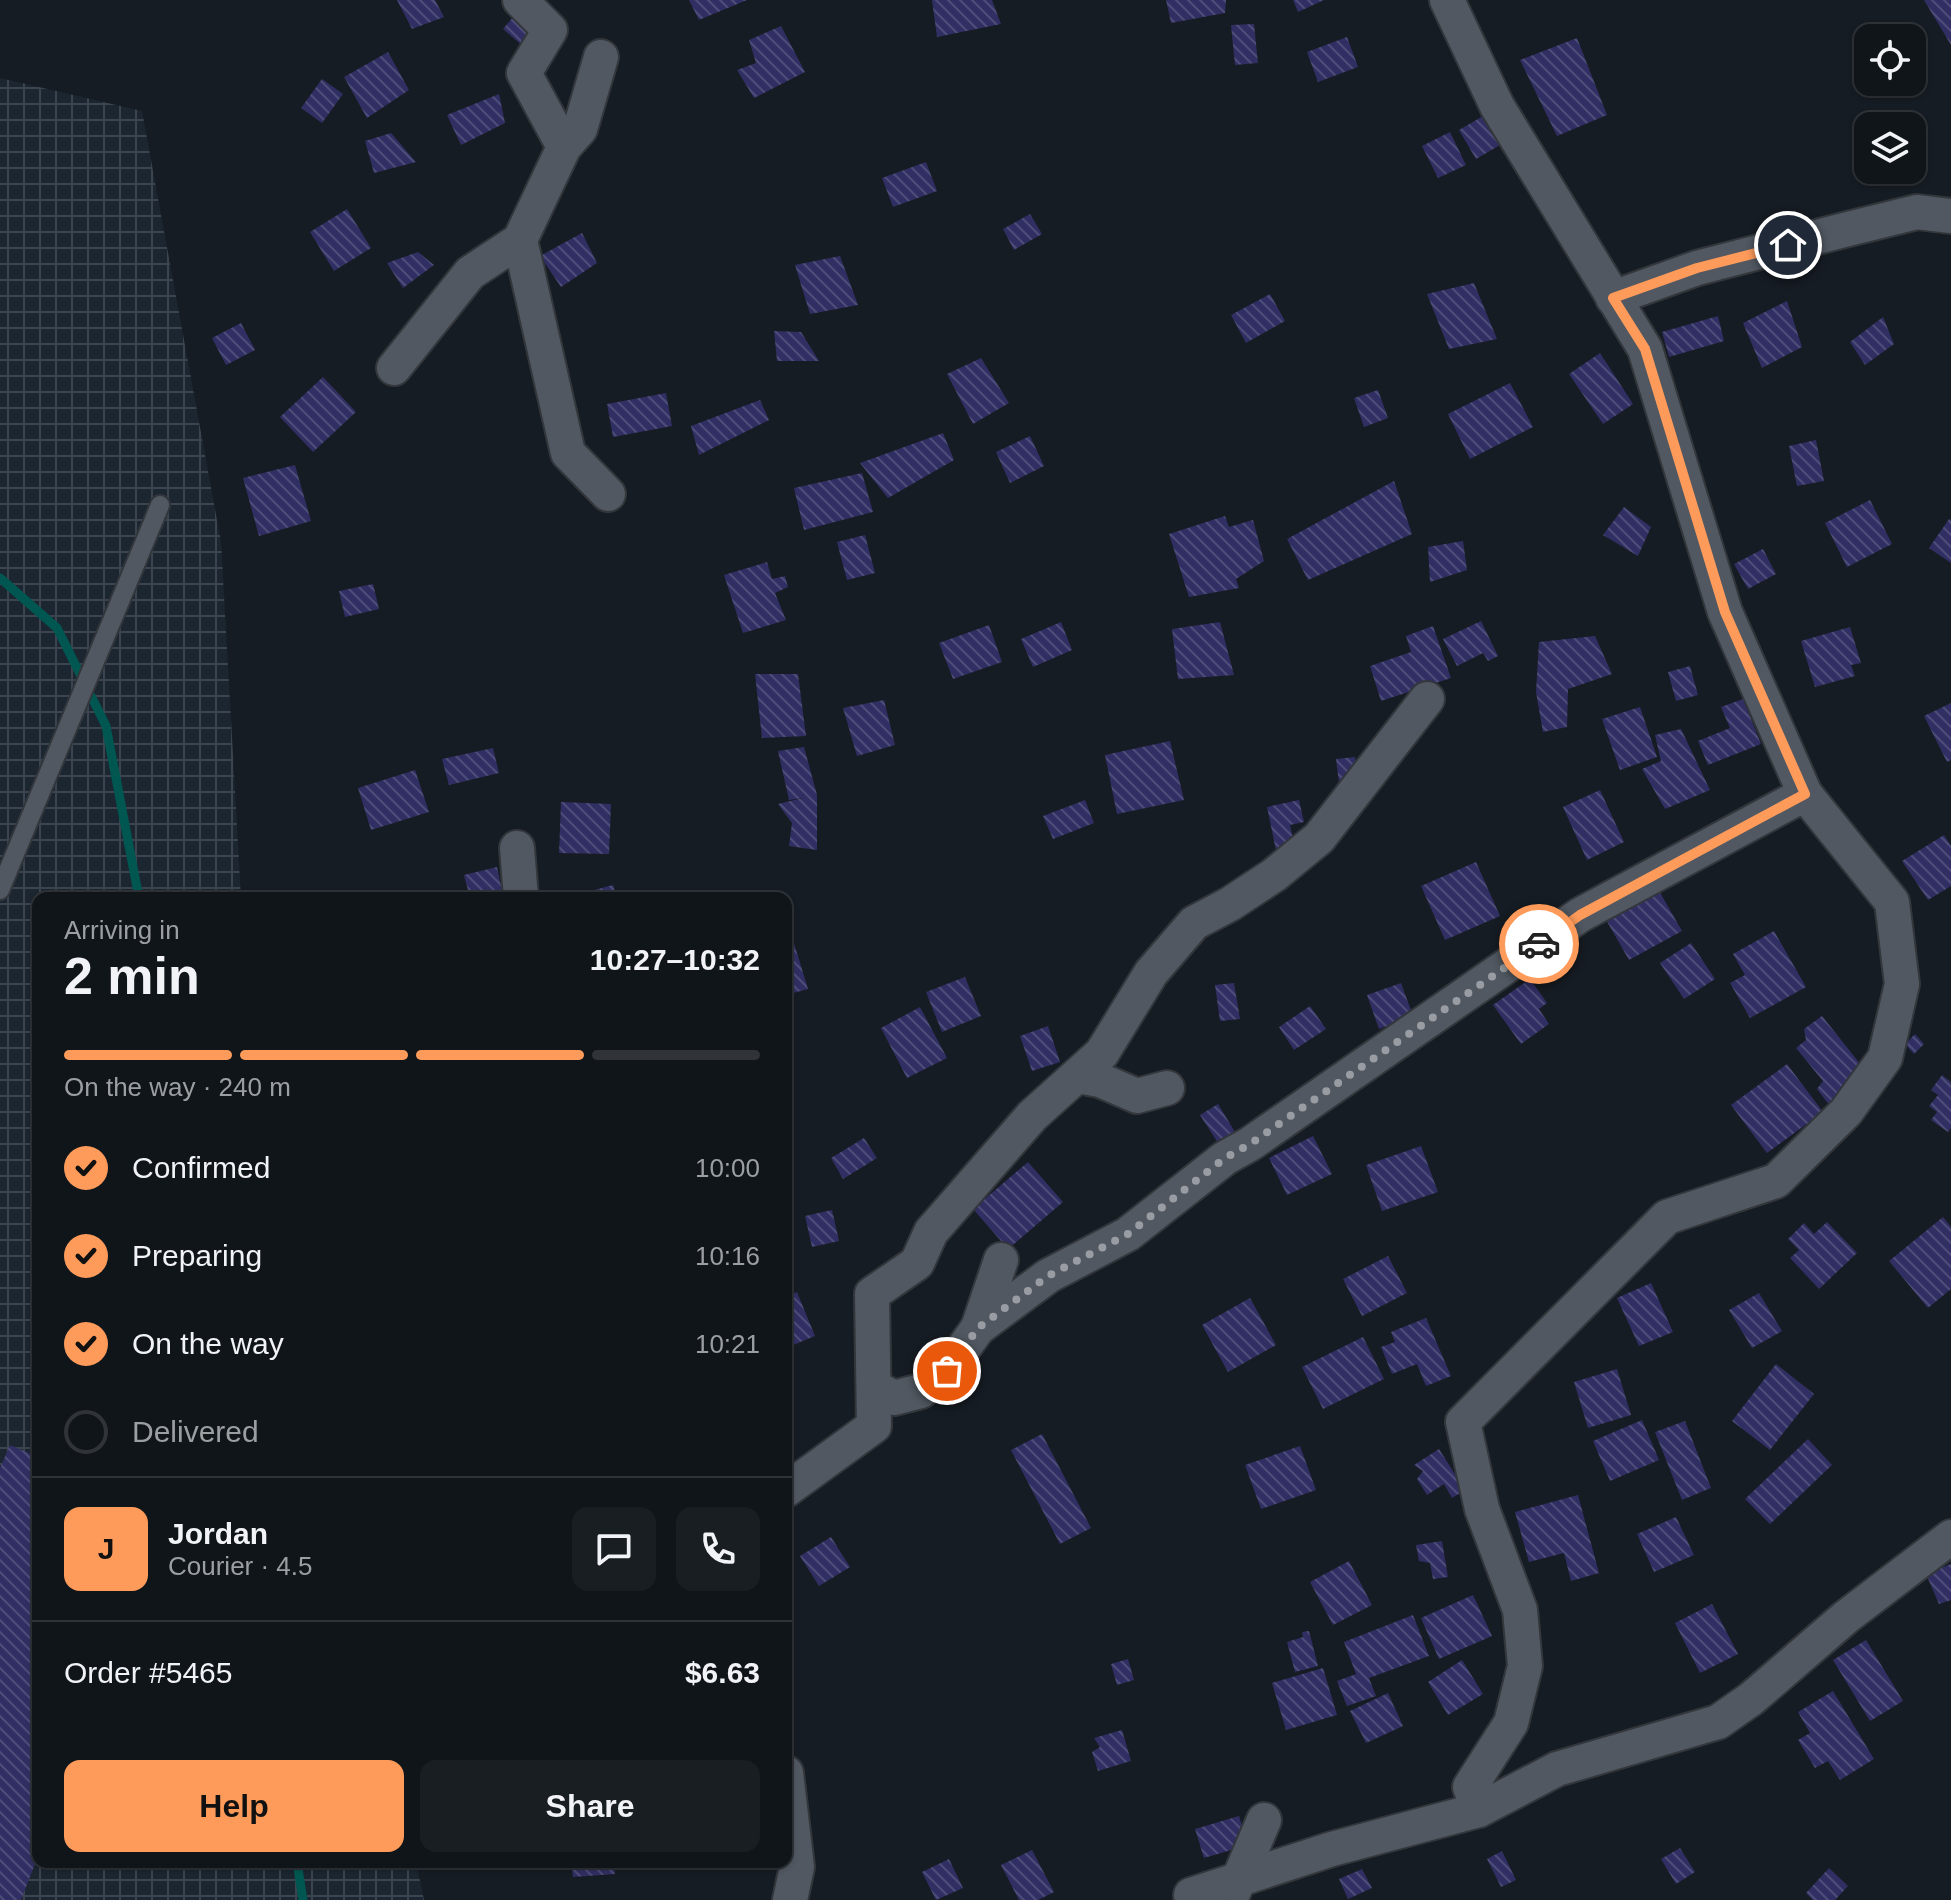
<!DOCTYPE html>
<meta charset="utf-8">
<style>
body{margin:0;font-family:Arial,sans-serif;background:#191e23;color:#f1f3f6;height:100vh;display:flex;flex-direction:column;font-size:30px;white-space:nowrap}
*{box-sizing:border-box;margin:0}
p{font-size:26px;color:#9c9fa2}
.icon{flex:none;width:44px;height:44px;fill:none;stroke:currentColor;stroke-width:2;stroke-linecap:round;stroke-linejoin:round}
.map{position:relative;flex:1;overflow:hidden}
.side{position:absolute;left:32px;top:892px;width:760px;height:976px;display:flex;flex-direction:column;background:#10151a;border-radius:16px;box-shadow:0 2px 6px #0004,0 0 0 2px #303439}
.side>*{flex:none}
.buttons{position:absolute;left:1854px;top:24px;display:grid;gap:16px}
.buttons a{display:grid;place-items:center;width:72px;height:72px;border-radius:16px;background:#10151a;box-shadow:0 2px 6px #0004,0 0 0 2px #303439;font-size:40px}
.pin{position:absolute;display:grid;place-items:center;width:68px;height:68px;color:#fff;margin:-34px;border:4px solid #fff;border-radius:50%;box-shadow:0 2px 8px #0007}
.courier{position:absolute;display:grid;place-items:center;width:80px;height:80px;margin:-40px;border:6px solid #ff9b5a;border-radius:50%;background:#fff;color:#222;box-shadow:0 2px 10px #0007}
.head em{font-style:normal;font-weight:800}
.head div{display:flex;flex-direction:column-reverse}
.head{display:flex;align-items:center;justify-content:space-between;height:136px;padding:0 32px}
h1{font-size:52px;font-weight:800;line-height:60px}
.bar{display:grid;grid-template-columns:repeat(4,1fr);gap:12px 8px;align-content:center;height:96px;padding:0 32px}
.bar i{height:10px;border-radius:6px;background:#303439}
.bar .current{background:#ff9b5a}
.bar p{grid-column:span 4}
.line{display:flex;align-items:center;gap:20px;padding:0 32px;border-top:2px solid #303439}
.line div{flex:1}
.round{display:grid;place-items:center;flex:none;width:84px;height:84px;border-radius:16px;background:#191e23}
ol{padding:0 32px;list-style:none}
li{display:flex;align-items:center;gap:24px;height:88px}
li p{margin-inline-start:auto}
li .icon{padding:8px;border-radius:50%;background:#ff9b5a;color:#111;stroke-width:4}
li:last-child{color:#9c9fa2}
li i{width:44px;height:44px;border:4px solid #303439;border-radius:50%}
.button{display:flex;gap:16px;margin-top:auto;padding:16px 32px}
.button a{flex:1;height:92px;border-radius:16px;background:#ff9b5a;color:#111;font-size:32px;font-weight:800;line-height:92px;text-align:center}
.button a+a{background:#191e23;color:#f1f3f6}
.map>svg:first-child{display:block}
.industrial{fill:url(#industrial-grid)}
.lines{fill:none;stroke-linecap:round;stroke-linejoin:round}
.stream{stroke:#005751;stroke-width:9}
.building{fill:url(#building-back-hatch)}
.lane-casing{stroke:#33373c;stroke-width:22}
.street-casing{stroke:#33373c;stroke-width:38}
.lane{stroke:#515861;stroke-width:18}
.street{stroke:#515861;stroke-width:34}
.done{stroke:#999da3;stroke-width:8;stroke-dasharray:0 14.4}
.route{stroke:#ff9b5a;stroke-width:10}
</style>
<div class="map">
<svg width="1951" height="1900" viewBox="0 0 1951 1900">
<defs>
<pattern id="industrial-grid" width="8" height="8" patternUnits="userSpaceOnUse" patternTransform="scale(2)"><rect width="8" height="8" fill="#1b2631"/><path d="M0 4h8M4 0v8" fill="none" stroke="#3c454f"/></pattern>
<pattern id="building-back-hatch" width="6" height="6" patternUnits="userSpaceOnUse" patternTransform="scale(2)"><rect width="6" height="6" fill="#312e63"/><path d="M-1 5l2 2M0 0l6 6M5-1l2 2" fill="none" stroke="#4e4c79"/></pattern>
</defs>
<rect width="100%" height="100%" fill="#161c23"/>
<path class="industrial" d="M 0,78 L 142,111 L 221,542 L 241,898 L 38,898 L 38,1862 L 416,1862 L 424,1900 L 0,1900 Z"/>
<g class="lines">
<g class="stream">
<path d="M 0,578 L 57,628 L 106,726 L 139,898"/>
<path d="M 297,1862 L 303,1900"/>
</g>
</g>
<g class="building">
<path d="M 397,0 L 435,0 L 444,17 L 412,29 Z"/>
<path d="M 689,0 L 747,0 L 699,20 Z"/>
<path d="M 932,0 L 992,0 L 1001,24 L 937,37 Z"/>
<path d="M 1166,0 L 1226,0 L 1225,13 L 1171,23 Z"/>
<path d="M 1293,0 L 1324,0 L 1298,12 Z"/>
<path d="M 1924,0 L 1951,0 L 1951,45 Z"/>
<path d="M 518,11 L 539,30 L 524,47 L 503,29 Z"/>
<path d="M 1254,24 L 1258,63 L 1235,65 L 1231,25 Z"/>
<path d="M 781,26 L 805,72 L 754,98 L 737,70 L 756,63 L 749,40 Z"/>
<path d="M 1347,37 L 1358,67 L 1318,82 L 1307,52 Z"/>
<path d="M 1577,38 L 1607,115 L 1557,136 L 1520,60 Z"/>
<path d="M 388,52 L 409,90 L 367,118 L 344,77 Z"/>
<path d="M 322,79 L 343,94 L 322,123 L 301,108 Z"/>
<path d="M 499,94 L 505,123 L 461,145 L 447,115 Z"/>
<path d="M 1490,112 L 1507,141 L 1476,159 L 1459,130 Z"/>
<path d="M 1450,132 L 1466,165 L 1438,178 L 1422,146 Z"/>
<path d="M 391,133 L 416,162 L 374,173 L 365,141 Z"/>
<path d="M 926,162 L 937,191 L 893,207 L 882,178 Z"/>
<path d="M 347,209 L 371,248 L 334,271 L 310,232 Z"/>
<path d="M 1030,214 L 1042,234 L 1014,250 L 1003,229 Z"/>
<path d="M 582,233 L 597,263 L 561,287 L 540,256 Z"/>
<path d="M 418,252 L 434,265 L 403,288 L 387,263 Z"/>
<path d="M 840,256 L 858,305 L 810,314 L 795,265 Z"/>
<path d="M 1474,283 L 1497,339 L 1449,349 L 1427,294 Z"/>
<path d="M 1270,294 L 1285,321 L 1246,343 L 1231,315 Z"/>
<path d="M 1787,301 L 1802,347 L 1762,368 L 1743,323 Z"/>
<path d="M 1718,316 L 1724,341 L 1669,357 L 1662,332 Z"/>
<path d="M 1883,317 L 1894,344 L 1865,365 L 1850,342 Z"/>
<path d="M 241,323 L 255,350 L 226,365 L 212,338 Z"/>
<path d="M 774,331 L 801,332 L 819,361 L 777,361 Z"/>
<path d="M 1600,353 L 1633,404 L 1603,424 L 1569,374 Z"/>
<path d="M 981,358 L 1009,403 L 973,424 L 947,374 Z"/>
<path d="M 323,377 L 356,412 L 313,452 L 280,417 Z"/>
<path d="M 1510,383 L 1533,427 L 1470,459 L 1448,414 Z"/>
<path d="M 1378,390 L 1388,418 L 1364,427 L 1354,398 Z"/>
<path d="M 666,393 L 672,426 L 613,437 L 607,404 Z"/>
<path d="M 760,400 L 769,420 L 699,455 L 691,426 Z"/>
<path d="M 943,433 L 954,460 L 888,498 L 860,463 Z"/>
<path d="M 1030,436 L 1044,466 L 1010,483 L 996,452 Z"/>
<path d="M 1816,440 L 1824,481 L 1797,486 L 1789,446 Z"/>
<path d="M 295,465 L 311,521 L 259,536 L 243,478 Z"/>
<path d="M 862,473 L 873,512 L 804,530 L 794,488 Z"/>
<path d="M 1394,481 L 1412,534 L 1308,580 L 1287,539 Z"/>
<path d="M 1870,500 L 1892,544 L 1847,567 L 1825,523 Z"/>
<path d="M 1624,507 L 1651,527 L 1638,556 L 1603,535 Z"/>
<path d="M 1225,516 L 1229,527 L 1253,520 L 1264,561 L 1236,579 L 1239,588 L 1189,597 L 1169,534 Z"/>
<path d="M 1949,519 L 1951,520 L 1951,563 L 1929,548 Z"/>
<path d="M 865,535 L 875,573 L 847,580 L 837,542 Z"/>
<path d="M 1463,541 L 1467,570 L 1430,582 L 1428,547 Z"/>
<path d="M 1763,549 L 1776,574 L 1748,589 L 1734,564 Z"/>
<path d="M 767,562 L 772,579 L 785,576 L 788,587 L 775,593 L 786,620 L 743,633 L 724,575 Z"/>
<path d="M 373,584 L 379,609 L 345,617 L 339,591 Z"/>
<path d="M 1481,621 L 1498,656 L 1488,661 L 1483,653 L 1457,666 L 1443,639 Z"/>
<path d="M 1061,622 L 1072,650 L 1033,667 L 1021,639 Z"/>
<path d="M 1220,622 L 1234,675 L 1178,679 L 1172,629 Z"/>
<path d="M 989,625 L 1002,662 L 953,679 L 939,643 Z"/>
<path d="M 1433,626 L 1451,678 L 1381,701 L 1370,666 L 1411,652 L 1406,636 Z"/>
<path d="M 1850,627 L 1861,663 L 1851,665 L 1855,676 L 1815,687 L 1801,641 Z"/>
<path d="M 1595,636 L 1612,674 L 1568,689 L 1567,727 L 1543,732 L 1536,692 L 1539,642 Z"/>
<path d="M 1690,666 L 1698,695 L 1676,701 L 1668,672 Z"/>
<path d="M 755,674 L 798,674 L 806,736 L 762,738 Z"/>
<path d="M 1743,699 L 1761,744 L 1708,765 L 1698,741 L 1730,728 L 1721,707 Z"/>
<path d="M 884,700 L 895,745 L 857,756 L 843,708 Z"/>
<path d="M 1951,703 L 1951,760 L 1947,762 L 1924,716 Z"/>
<path d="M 1640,707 L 1657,757 L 1620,770 L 1602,719 Z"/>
<path d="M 1681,729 L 1710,790 L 1665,809 L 1642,769 L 1661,761 L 1655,735 Z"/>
<path d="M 1170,741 L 1184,800 L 1117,814 L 1105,755 Z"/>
<path d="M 804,747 L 817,795 L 817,850 L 789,846 L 792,823 L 778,804 L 803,798 L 789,800 L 778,751 Z"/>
<path d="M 493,748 L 499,773 L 449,785 L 442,759 Z"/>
<path d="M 1355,757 L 1358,781 L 1340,790 L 1336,759 Z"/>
<path d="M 415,770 L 429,812 L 371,830 L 358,788 Z"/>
<path d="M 1600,790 L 1624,842 L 1587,860 L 1563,807 Z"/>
<path d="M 1085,800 L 1094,823 L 1053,839 L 1043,816 Z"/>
<path d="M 1299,800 L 1304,822 L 1290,825 L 1296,851 L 1277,855 L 1267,807 Z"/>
<path d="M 561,802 L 611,804 L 609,854 L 559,853 Z"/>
<path d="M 1944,835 L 1951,846 L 1951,886 L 1928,900 L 1902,861 Z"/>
<path d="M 1476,862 L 1500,916 L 1445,940 L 1421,886 Z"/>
<path d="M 497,867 L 503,895 L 470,898 L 464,875 Z"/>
<path d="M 613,885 L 617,898 L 568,898 L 568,897 Z"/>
<path d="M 1658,889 L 1682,931 L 1629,960 L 1605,918 Z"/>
<path d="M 1774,931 L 1806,987 L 1750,1018 L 1730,983 L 1745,975 L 1733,954 Z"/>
<path d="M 793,940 L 808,989 L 786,995 L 786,942 Z"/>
<path d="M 1691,943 L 1715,979 L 1684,999 L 1660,963 Z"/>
<path d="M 965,977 L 981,1016 L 942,1032 L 926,992 Z"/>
<path d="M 1530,979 L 1547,1003 L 1539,1009 L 1549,1024 L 1521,1044 L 1493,1005 Z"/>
<path d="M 1234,983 L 1240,1019 L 1220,1021 L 1215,985 Z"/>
<path d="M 1401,983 L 1413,1016 L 1379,1029 L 1367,995 Z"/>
<path d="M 1310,1006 L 1326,1029 L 1294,1050 L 1279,1027 Z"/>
<path d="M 920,1007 L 947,1058 L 907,1078 L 881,1028 Z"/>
<path d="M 1822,1016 L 1869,1075 L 1830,1106 L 1817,1089 L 1823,1081 L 1796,1048 L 1806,1040 L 1804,1029 Z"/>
<path d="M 1048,1026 L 1060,1062 L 1032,1071 L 1020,1036 Z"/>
<path d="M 1915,1034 L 1924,1044 L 1914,1054 L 1905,1044 Z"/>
<path d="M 1787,1064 L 1823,1112 L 1767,1153 L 1731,1105 Z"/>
<path d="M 1942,1075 L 1951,1082 L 1951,1128 L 1948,1132 L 1931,1120 L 1937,1112 L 1929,1106 L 1938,1095 L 1931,1090 Z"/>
<path d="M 1218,1104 L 1235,1132 L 1218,1143 L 1200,1115 Z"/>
<path d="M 1313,1136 L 1332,1174 L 1287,1195 L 1269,1158 Z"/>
<path d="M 864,1138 L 877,1158 L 843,1179 L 831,1158 Z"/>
<path d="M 1421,1146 L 1438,1192 L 1382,1211 L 1366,1165 Z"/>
<path d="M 1028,1162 L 1063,1202 L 1008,1249 L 973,1209 Z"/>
<path d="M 832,1210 L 839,1241 L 812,1247 L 805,1216 Z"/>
<path d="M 1943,1217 L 1951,1227 L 1951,1289 L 1928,1308 L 1889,1261 Z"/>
<path d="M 1827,1222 L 1857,1253 L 1819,1289 L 1790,1258 L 1799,1250 L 1788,1239 L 1804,1223 L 1814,1234 Z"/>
<path d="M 1388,1256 L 1407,1293 L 1362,1316 L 1343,1279 Z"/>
<path d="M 1651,1283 L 1673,1332 L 1639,1346 L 1617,1298 Z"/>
<path d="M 797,1292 L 815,1336 L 786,1348 L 786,1296 Z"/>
<path d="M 1759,1293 L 1782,1331 L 1752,1348 L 1729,1310 Z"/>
<path d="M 1250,1298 L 1276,1345 L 1228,1372 L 1202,1325 Z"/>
<path d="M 1426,1318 L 1451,1376 L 1426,1386 L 1417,1364 L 1392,1374 L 1381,1347 L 1395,1342 L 1391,1332 Z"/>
<path d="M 1363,1337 L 1384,1379 L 1323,1409 L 1302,1367 Z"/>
<path d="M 1776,1364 L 1814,1394 L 1770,1450 L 1732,1421 Z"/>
<path d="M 1617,1369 L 1631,1415 L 1588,1428 L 1574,1382 Z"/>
<path d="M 1642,1420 L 1659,1460 L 1610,1481 L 1593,1441 Z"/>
<path d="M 1685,1421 L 1711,1488 L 1682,1500 L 1655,1432 Z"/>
<path d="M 1042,1434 L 1091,1528 L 1060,1544 L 1011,1450 Z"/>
<path d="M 1808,1439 L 1832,1465 L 1770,1524 L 1745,1499 Z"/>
<path d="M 10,1445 L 38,1457 L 38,1856 L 21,1900 L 0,1900 L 0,1468 Z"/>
<path d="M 1300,1446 L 1316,1490 L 1261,1509 L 1245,1465 Z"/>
<path d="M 1439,1449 L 1465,1490 L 1452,1498 L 1444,1484 L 1427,1495 L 1417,1479 L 1423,1471 L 1414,1465 Z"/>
<path d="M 1578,1495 L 1599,1573 L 1571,1581 L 1564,1553 L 1529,1562 L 1515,1512 Z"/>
<path d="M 1676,1517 L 1694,1555 L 1654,1572 L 1637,1534 Z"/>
<path d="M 831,1537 L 850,1567 L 819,1586 L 800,1556 Z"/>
<path d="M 1442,1541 L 1448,1577 L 1433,1579 L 1430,1563 L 1419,1561 L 1416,1545 Z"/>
<path d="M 1349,1561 L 1372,1605 L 1333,1625 L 1310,1582 Z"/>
<path d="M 1951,1564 L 1951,1600 L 1939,1604 L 1926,1574 Z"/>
<path d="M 1473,1595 L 1492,1636 L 1439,1659 L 1421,1618 Z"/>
<path d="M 1712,1604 L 1738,1654 L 1700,1673 L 1675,1623 Z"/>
<path d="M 1413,1615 L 1429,1656 L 1369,1678 L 1376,1696 L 1347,1706 L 1337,1681 L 1356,1674 L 1344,1642 Z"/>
<path d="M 1309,1631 L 1318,1666 L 1295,1672 L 1287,1642 L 1303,1637 L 1302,1632 Z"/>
<path d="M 1866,1640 L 1903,1701 L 1870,1721 L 1833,1660 Z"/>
<path d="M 1128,1659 L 1134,1680 L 1117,1685 L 1111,1664 Z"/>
<path d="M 1462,1660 L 1483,1694 L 1448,1715 L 1428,1682 Z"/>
<path d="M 1323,1668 L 1337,1715 L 1286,1730 L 1272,1683 Z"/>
<path d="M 1833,1691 L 1874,1759 L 1840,1780 L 1828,1761 L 1815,1768 L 1798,1740 L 1810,1733 L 1798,1712 Z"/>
<path d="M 1388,1693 L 1403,1726 L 1366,1743 L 1350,1711 Z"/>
<path d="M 1122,1730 L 1131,1761 L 1098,1771 L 1092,1752 L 1100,1747 L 1094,1738 Z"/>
<path d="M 1239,1816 L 1248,1845 L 1204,1858 L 1195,1829 Z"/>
<path d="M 1680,1848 L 1695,1872 L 1676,1884 L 1661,1859 Z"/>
<path d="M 1032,1850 L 1054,1892 L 1038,1900 L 1019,1900 L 1001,1865 Z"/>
<path d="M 1502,1851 L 1516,1880 L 1501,1887 L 1487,1859 Z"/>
<path d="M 949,1859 L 963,1888 L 936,1900 L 922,1872 Z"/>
<path d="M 571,1862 L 614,1862 L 615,1874 L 573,1877 Z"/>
<path d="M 1829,1868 L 1848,1886 L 1835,1900 L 1813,1900 L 1806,1893 Z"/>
<path d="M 1362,1869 L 1372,1888 L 1348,1899 L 1339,1879 Z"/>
</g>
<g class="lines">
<g class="lane-casing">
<path id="lane" d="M 0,890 L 160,505"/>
</g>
<g class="street-casing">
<g id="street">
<path d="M 520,0 L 550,30 L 524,73 L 564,147"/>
<path d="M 520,240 L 568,453 L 608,494"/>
<path d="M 1613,298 L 1697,268 L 1848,229 L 1917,212 L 1951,216"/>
<path d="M 394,368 L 470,273 L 520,240 L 564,147 L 580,129 L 601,57"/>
<path d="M 517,848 L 521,898"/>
<path d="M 1078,1076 L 1100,1080 L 1137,1096 L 1167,1088"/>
<path d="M 978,1328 L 1001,1260"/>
<path d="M 874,1387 L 894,1398 L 921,1391 L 947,1371 L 978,1328 L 1048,1276 L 1128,1234 L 1225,1158 L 1250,1144 L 1580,915 L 1805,794 L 1725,612 L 1645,349 L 1497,106 L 1447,0"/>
<path d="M 786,1490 L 874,1426 L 872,1294 L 917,1263 L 931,1232 L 1032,1116 L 1102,1053 L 1151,973 L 1194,923 L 1230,904 L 1274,875 L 1319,838 L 1427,699"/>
<path d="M 786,1773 L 797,1867 L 790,1900"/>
<path d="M 1479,1810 L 1557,1769 L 1718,1722 L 1751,1699 L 1846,1617 L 1951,1537"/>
<path d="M 1233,1893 L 1264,1820"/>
<path d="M 1191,1895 L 1332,1849 L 1479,1810 L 1470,1787 L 1511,1723 L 1525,1666 L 1520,1610 L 1482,1509 L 1463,1422 L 1667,1217 L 1776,1181 L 1846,1112 L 1885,1058 L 1902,984 L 1892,902 L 1805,794"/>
</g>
</g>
<use href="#lane" class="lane"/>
<use href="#street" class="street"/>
</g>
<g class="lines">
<path class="done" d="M 947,1371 L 978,1328 L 1048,1276 L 1128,1234 L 1225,1158 L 1250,1144 L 1539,944"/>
<path class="route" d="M 1539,944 L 1580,915 L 1805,794 L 1725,612 L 1645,349 L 1613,298 L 1697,268 L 1788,245"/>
</g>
</svg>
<div class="buttons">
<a><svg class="icon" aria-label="locate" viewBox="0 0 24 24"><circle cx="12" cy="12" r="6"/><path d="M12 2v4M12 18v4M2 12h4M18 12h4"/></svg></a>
<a><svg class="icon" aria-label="layers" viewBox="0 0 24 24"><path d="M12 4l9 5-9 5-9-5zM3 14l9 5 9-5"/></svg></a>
</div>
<div class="pin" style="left:947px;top:1371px;background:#ea580c"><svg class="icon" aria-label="bag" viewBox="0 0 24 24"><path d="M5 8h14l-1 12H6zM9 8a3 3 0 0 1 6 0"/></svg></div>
<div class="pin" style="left:1788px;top:245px;background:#1f2937"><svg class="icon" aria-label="home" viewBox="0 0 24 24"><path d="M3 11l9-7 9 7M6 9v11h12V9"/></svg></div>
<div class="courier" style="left:1539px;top:944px"><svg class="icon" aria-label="car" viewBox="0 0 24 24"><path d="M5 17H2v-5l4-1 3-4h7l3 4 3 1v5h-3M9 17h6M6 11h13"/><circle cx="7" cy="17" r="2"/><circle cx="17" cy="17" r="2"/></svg></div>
<section class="side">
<div class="head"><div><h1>2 min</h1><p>Arriving in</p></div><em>10:27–10:32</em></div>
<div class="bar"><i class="current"></i><i class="current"></i><i class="current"></i><i></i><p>On the way · 240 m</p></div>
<ol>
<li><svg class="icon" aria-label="check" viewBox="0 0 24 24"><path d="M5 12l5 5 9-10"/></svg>Confirmed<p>10:00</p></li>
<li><svg class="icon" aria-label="check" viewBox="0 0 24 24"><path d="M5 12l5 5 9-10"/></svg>Preparing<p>10:16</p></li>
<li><svg class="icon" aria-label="check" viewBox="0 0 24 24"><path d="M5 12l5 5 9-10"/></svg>On the way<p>10:21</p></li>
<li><i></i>Delivered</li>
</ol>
<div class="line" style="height:144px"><b class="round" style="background:#ff9b5a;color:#111">J</b><div><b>Jordan</b><p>Courier · 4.5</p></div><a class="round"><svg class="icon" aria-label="chat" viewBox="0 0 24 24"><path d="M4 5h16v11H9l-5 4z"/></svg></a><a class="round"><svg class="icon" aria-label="phone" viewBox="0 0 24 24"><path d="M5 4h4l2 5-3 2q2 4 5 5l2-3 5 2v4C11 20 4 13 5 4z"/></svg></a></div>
<div class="line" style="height:104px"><div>Order #5465</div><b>$6.63</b></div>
<div class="button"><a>Help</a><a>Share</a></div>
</section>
</div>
